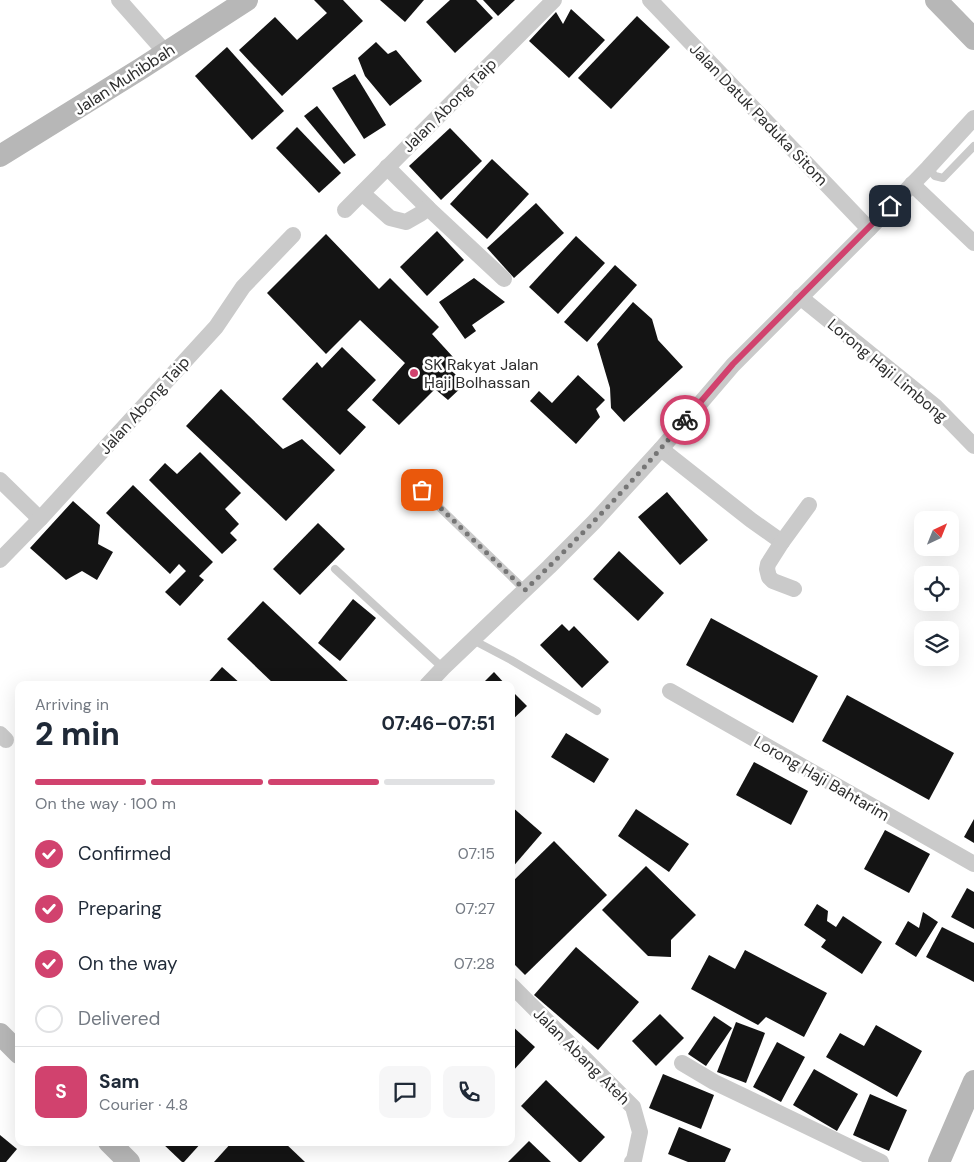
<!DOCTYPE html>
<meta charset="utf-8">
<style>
body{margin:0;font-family:"DM Sans",sans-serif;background:#f6f6f7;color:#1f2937;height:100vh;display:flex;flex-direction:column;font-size:19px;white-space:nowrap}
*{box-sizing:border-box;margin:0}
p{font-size:16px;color:#747a83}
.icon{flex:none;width:28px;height:28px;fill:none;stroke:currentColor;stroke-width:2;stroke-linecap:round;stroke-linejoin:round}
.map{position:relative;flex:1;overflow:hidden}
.drawer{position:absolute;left:15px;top:681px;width:500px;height:465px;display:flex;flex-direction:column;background:#fff;border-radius:10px;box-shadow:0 5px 20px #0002}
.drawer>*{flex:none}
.needle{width:32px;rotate:43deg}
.controls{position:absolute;left:914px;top:511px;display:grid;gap:10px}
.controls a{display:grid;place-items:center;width:45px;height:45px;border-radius:10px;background:#fff;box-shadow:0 5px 20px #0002;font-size:25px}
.pin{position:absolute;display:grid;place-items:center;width:42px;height:42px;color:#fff;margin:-21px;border-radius:10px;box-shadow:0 2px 8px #0006}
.courier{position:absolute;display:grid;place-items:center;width:50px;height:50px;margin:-25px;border:4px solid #d1426e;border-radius:50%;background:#fff;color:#222;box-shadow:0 1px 6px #0007}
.summary em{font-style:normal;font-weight:800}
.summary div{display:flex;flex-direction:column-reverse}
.summary{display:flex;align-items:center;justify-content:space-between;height:85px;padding:0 20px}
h1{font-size:32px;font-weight:800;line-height:38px}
.bar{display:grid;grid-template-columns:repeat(4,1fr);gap:8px 5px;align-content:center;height:60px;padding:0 20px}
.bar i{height:6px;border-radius:4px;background:#e0e1e3}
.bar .active{background:#d1426e}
.bar p{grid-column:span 4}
.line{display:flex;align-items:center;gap:12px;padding:0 20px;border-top:1px solid #e0e1e3}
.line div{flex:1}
.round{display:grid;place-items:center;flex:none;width:52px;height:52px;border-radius:10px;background:#f6f6f7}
ol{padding:0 20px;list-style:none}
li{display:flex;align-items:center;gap:15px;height:55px}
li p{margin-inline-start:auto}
li .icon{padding:5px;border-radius:50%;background:#d1426e;color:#fff;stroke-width:4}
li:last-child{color:#747a83}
li i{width:28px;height:28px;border:2px solid #e0e1e3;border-radius:50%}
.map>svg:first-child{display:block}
.building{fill:#141414}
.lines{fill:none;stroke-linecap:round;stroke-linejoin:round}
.lane{stroke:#cacaca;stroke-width:8}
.street{stroke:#cacaca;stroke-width:16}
.secondary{stroke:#b7b7b7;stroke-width:22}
.done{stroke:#767676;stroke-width:5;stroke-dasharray:0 9}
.route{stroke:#d1426e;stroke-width:6}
.poi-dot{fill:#d1426e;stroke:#fff;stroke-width:2}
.labels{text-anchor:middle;stroke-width:5;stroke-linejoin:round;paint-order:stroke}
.street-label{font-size:16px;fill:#2d2d2d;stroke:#fff}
.poi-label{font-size:16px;fill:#2d2d2d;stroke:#fff;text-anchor:start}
</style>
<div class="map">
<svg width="974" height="1162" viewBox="0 0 974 1162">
<rect width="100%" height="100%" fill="#fff"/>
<g class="building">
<path d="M 314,0 L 343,0 L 363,21 L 282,96 L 239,50 L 275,17 L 297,40 L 327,13 Z"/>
<path d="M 380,0 L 424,0 L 405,22 Z"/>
<path d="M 450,0 L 476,0 L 493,18 L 455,53 L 426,22 Z"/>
<path d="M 483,0 L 515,0 L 498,16 Z"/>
<path d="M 571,9 L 605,40 L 569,78 L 529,41 L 556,12 L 563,24 Z"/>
<path d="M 637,16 L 670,47 L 611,109 L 578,78 Z"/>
<path d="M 376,42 L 388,54 L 396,50 L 422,81 L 390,106 L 365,76 L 358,58 Z"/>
<path d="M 227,47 L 284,111 L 252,140 L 195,76 Z"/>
<path d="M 355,74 L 386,125 L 364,139 L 332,88 Z"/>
<path d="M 317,106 L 356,155 L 344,164 L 304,116 Z"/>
<path d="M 297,127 L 341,173 L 319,193 L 276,148 Z"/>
<path d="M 450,128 L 482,161 L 441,200 L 409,166 Z"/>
<path d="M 492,159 L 529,194 L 487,239 L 450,204 Z"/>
<path d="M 536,203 L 564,233 L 514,278 L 487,248 Z"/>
<path d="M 437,231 L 464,260 L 427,296 L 400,267 Z"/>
<path d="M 326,234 L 379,289 L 390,278 L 439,327 L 432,334 L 453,357 L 446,365 L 465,384 L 448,400 L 435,389 L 399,425 L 372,400 L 405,363 L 360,320 L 326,354 L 267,293 Z"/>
<path d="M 576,236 L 605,263 L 558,314 L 529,287 Z"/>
<path d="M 615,265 L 637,285 L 587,342 L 564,322 Z"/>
<path d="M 474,278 L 505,302 L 472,325 L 476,331 L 465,339 L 439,302 Z"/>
<path d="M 633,302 L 652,319 L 658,340 L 683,367 L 624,422 L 611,408 L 610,388 L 597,344 Z"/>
<path d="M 342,347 L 376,380 L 347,410 L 366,427 L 340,455 L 282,399 L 317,362 L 322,368 Z"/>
<path d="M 578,375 L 605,400 L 596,409 L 600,417 L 576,444 L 530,401 L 539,391 L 552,403 Z"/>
<path d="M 221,389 L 283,449 L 302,439 L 335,470 L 286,521 L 186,426 Z"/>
<path d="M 200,452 L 241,493 L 225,509 L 239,524 L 230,533 L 237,540 L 222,554 L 149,480 L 165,463 L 177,474 Z"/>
<path d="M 133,485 L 213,562 L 199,576 L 204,580 L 180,606 L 165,592 L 186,571 L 179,564 L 170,574 L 106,513 Z"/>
<path d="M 667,492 L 708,540 L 680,565 L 638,517 Z"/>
<path d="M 73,501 L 100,525 L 98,544 L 113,552 L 97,580 L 82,571 L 66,580 L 30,548 Z"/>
<path d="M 318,523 L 345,549 L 300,595 L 273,569 Z"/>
<path d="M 619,551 L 664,593 L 638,621 L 593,579 Z"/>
<path d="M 353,599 L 376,618 L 340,661 L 318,643 Z"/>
<path d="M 263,601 L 352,685 L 275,685 L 227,639 Z"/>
<path d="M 711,618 L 818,676 L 793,723 L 686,665 Z"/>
<path d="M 562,624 L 569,631 L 574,626 L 609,662 L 582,688 L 540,645 Z"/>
<path d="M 222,667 L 242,685 L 206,685 Z"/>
<path d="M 494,672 L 506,685 L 481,685 Z"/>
<path d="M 511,690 L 527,706 L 511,721 Z"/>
<path d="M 847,695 L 954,753 L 929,800 L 822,741 Z"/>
<path d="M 566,733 L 609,759 L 594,783 L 551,757 Z"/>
<path d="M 754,762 L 808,791 L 791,825 L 736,795 Z"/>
<path d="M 511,806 L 542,833 L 511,869 Z"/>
<path d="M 636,809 L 689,844 L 669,872 L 618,836 Z"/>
<path d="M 974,819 L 974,843 L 964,837 Z"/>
<path d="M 885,830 L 930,854 L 909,893 L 864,869 Z"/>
<path d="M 554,841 L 607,895 L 525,975 L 511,961 L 511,883 Z"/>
<path d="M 646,866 L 696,915 L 671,940 L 671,957 L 648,956 L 602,910 Z"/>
<path d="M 967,888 L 974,892 L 974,929 L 951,917 Z"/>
<path d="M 817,904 L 828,911 L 827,921 L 836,927 L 843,916 L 882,942 L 862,974 L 821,947 L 826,940 L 804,925 Z"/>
<path d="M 923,912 L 938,922 L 916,957 L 895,944 L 908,921 L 919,928 Z"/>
<path d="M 942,927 L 974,943 L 974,982 L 926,957 Z"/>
<path d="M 576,947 L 639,1002 L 598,1050 L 534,995 Z"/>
<path d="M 745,950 L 827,993 L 804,1037 L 766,1017 L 758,1025 L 691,989 L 709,955 L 735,969 Z"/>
<path d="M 660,1014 L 684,1038 L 656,1066 L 632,1041 Z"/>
<path d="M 714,1016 L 732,1028 L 706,1066 L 688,1054 Z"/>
<path d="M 736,1022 L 765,1033 L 746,1083 L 717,1072 Z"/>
<path d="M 511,1025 L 535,1047 L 511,1073 Z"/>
<path d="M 876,1025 L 922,1051 L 897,1097 L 826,1057 L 840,1033 L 864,1046 Z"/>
<path d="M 777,1042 L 805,1057 L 781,1102 L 753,1087 Z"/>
<path d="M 814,1069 L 858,1094 L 837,1131 L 793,1105 Z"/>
<path d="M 663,1074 L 714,1095 L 701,1129 L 649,1108 Z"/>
<path d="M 546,1080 L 605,1137 L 581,1162 L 579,1162 L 521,1106 Z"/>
<path d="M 870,1094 L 907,1110 L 889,1151 L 853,1135 Z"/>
<path d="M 679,1127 L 731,1149 L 725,1162 L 688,1162 L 668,1154 Z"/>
<path d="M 0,1135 L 17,1149 L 6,1162 L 0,1162 Z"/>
<path d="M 529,1141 L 551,1162 L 508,1162 Z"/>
<path d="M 161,1142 L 202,1142 L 184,1162 L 182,1162 Z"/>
<path d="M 232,1142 L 284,1142 L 305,1162 L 214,1162 Z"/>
</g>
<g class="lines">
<g class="lane">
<path d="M 928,168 L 935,176 L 943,178 L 974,146"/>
<path d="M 409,478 L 525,590"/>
<path d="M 335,569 L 443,668"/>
<path d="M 473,640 L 511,660 L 597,711"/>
</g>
<g class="street">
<path d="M 119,0 L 165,52"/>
<path d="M 650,0 L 869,229"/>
<path d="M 387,167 L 428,208 L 504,279"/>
<path d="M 912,184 L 974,243"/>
<path d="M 362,193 L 390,218 L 406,222 L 420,214 L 428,208"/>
<path d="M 345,210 L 554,0"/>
<path d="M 800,297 L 936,407 L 974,446"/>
<path d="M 661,449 L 751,520 L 782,542"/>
<path d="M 0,480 L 40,519"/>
<path d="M 0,560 L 40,519 L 216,327 L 243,287 L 293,235"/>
<path d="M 794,589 L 773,581 L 769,577 L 767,569 L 768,564 L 782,542 L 809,505"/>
<path d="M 427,685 L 443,668 L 549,567 L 594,522 L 661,449 L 733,365 L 869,229 L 928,168 L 974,118"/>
<path d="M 670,691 L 974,864"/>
<path d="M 0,734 L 6,740"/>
<path d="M 511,985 L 633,1107 L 640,1132 L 634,1160 L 632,1162"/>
<path d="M 682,1063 L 714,1082 L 881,1162"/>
</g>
<g class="secondary">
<path d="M 936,0 L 974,39"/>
<path d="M 0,156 L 142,68 L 247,0"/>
<path d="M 0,1034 L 19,1053"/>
<path d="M 109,1142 L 129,1162"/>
<path d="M 939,1162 L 974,1081"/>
</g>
</g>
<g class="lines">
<path class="done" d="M 422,490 L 525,590 C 581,536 635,480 685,420"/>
<path class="route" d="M 685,420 L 733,364 L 890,206"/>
</g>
<circle class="poi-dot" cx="414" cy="373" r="5"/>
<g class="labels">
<g class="street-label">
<text transform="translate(124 79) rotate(-33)" y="6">Jalan Muhibbah</text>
<text transform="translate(449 105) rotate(-45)" y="6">Jalan Abong Taip</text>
<text transform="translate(759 114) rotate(46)" y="6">Jalan Datuk Paduka Sitom</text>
<text transform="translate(888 370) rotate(40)" y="6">Lorong Haji Limbong</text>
<text transform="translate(144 405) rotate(-48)" y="6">Jalan Abong Taip</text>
<text transform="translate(822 778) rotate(30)" y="6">Lorong Haji Bahtarim</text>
<text transform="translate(582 1056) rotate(45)" y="6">Jalan Abang Ateh</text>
</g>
<g class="poi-label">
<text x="424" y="370">SK Rakyat Jalan<tspan x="424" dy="18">Haji Bolhassan</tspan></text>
</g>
</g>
</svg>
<div class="controls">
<a><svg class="needle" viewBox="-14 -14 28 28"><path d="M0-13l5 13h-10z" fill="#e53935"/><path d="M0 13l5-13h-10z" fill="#747a83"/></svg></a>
<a><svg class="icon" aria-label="locate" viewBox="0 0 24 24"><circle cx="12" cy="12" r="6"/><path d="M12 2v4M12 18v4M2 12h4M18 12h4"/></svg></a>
<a><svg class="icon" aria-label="layers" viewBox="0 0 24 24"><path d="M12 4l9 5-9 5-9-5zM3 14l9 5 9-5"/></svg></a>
</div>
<div class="pin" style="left:422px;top:490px;background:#ea580c"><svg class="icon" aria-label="bag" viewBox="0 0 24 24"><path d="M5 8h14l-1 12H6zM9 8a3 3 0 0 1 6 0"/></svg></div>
<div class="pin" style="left:890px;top:206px;background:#1f2937"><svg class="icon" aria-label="home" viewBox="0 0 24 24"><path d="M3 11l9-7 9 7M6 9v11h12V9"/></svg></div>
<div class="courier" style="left:685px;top:420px"><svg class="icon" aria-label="bike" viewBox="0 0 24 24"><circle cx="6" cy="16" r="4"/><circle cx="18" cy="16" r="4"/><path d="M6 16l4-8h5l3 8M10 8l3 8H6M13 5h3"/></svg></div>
<section class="drawer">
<div class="summary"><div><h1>2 min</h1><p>Arriving in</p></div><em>07:46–07:51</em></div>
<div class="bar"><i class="active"></i><i class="active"></i><i class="active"></i><i></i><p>On the way · 100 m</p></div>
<ol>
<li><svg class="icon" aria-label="check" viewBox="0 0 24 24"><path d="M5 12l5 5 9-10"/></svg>Confirmed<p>07:15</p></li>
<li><svg class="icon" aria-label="check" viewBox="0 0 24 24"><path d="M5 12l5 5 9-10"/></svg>Preparing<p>07:27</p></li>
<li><svg class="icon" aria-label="check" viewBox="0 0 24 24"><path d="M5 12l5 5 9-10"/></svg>On the way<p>07:28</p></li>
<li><i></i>Delivered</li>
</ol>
<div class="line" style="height:90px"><b class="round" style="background:#d1426e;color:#fff">S</b><div><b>Sam</b><p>Courier · 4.8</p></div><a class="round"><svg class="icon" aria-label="chat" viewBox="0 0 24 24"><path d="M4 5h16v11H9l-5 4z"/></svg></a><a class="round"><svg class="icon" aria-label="phone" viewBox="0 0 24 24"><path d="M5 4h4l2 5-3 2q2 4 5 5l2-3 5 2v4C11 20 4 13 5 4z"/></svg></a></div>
</section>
</div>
